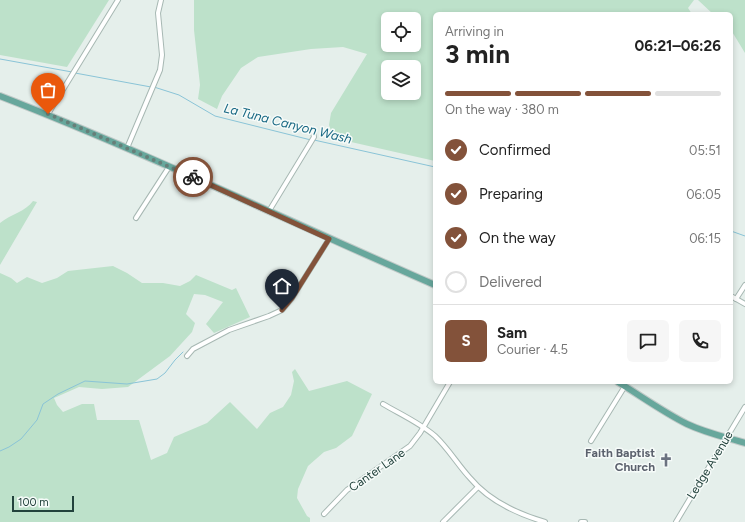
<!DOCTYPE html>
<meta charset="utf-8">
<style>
body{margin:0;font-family:Figtree,sans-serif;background:#f6f6f6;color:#222;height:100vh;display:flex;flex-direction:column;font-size:15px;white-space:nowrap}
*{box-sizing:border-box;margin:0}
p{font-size:13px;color:#767676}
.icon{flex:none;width:22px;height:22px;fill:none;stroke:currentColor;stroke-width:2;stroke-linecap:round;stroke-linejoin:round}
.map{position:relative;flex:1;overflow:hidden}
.sheet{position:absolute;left:433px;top:12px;width:300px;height:372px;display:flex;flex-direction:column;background:#fff;border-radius:6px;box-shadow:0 2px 6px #0003}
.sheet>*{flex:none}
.fabs{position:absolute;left:381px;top:12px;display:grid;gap:8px}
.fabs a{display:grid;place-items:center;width:40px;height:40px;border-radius:6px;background:#fff;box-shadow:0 2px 6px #0003;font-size:20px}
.scale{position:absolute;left:12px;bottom:10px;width:62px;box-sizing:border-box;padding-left:4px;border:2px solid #22423c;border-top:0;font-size:11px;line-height:14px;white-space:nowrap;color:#22423c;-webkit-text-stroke:3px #f6fbf9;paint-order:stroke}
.pin{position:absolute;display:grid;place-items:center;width:34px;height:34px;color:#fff;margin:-41px -17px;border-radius:50% 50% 50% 0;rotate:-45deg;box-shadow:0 0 4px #0007}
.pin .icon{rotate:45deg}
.courier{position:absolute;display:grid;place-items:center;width:40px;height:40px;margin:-20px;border:3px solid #83523a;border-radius:50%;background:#fff;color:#222;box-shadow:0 1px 5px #0007}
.overview em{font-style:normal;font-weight:700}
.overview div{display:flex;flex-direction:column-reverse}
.overview{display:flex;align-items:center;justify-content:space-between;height:68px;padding:0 12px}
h1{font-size:26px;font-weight:700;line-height:30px}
.bar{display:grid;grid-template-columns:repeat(4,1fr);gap:6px 4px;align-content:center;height:48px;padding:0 12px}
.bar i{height:5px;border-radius:3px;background:#e0e0e0}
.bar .on{background:#83523a}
.bar p{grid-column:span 4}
.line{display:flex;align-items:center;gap:10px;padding:0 12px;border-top:1px solid #e0e0e0}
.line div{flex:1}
.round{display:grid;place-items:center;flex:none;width:42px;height:42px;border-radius:6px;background:#f6f6f6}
ol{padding:0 12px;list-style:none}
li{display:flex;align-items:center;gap:12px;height:44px}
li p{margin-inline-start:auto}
li .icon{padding:4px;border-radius:50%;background:#83523a;color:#fff;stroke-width:4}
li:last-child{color:#767676}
li i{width:22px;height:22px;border:2px solid #e0e0e0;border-radius:50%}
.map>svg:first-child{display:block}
.green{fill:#bde1ca;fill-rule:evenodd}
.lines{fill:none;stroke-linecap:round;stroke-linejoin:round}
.stream{stroke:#8ac4d7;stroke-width:1}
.minor-casing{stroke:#a7b8b3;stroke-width:6}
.primary-casing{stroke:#c1cac8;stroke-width:8}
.minor{stroke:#fff;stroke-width:4}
.primary{stroke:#67a79c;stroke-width:6}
.done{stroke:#667f79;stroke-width:4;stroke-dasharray:0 7.2}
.route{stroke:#83523a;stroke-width:5}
.labels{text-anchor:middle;stroke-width:3;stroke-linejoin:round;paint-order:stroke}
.worship-label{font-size:12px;font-weight:bold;fill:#5b616d;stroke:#f6fbf9;text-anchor:end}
.street-label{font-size:12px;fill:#22423c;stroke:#f6fbf9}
.water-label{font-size:13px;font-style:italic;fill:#186883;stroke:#f6fbf9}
</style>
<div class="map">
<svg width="745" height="522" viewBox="0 0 745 522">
<rect width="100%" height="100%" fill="#e5efeb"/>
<g class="green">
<path d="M 0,0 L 109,0 L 67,67 L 0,55 Z"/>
<path d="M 194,0 L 694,0 L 688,8 L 692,14 L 435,14 L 435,161 L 351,142 L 332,133 L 329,125 L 331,113 L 367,54 L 343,47 L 311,49 L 258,57 L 241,68 L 222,96 L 217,109 L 198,99 L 200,85 L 194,30 ZM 388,19 L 414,19 L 414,45 L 388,45 ZM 388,67 L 414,67 L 414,93 L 388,93 Z"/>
<path d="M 698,0 L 745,0 L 745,53 L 731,30 L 731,14 L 713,14 Z"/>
<path d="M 33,201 L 37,202 L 0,265 L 0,223 C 11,214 25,212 33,201 Z"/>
<path d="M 113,266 L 127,273 L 142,283 L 163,283 L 180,286 L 190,281 L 196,275 L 232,290 L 236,288 L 250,317 L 214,333 L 206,324 L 223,302 L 205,295 L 194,294 L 186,314 L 195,323 L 192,332 L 170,356 L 128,387 L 102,389 L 79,387 L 54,398 L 57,405 L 63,412 L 82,404 L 94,404 L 97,420 L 139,420 L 151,460 L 167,453 L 174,437 L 207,423 L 230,402 L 257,429 L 270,413 L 283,407 L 291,395 L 294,381 L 292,372 L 295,369 L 309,391 L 347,381 L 372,394 L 352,436 L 336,448 L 324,452 L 308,466 L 298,489 L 297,498 L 307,516 L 310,518 L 310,522 L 0,522 L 0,273 L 11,278 L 17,283 L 27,277 L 42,283 L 57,278 L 68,271 Z"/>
</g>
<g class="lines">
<g class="stream">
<path d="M 0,59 L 72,72"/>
<path d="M 75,73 L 151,87"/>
<path d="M 154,87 L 179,95 L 215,116 L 311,140"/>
<path d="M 314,140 L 435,167"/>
<path d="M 731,231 L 745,236"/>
<path d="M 0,451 L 9,447 L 21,439 L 37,420 L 43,404 L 58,394 L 85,381 L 127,384 L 157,379 L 165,373 L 175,360 L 183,352"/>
</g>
<g class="minor-casing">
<g id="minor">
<path d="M 48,114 L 118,0"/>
<path d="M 127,148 L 160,70 L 162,55 L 158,13 L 161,0"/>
<path d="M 269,211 L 314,137 L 313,132"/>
<path d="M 136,218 L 169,167"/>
<path d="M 731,296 L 745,304"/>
<path d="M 736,299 L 745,285"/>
<path d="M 187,356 L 193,349 L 229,330 L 269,316 L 282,310 L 292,298 L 329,239"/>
<path d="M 383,404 C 400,414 420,423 435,436 C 448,448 458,465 470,478 C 489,501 518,514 545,522"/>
<path d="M 591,441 L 625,386"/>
<path d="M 324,514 L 347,490 L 410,446 L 420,433 L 450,382"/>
<path d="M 443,522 L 478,487"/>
<path d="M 581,522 L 585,522"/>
<path d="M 676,522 L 745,407"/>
</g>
</g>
<g class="primary-casing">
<g id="primary">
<path d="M 0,96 C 147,153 290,222 435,285"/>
<path d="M 618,382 C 641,396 663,412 687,424 C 706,433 725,437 745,443"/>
</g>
</g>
<use href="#minor" class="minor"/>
<use href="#primary" class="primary"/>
</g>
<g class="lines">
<path class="done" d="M 48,114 L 193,177"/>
<path class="route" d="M 193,177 L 329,239 L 292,298 L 282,310"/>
</g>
<defs>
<g id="church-bare" transform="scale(1.08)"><path d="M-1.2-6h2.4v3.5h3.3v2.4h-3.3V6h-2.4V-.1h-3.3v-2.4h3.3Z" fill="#6b7280" stroke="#f6fbf9" stroke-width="2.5" paint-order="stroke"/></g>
</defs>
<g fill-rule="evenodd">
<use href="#church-bare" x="666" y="460"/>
</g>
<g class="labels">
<g class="worship-label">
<text x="655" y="457">Faith Baptist<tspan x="655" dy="14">Church</tspan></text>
</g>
<g class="street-label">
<text transform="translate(710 465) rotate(-59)" y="4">Ledge Avenue</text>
<text transform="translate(377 470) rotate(-35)" y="4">Canter Lane</text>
</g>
<g class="water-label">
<text transform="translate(288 123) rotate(14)" y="5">La Tuna Canyon Wash</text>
</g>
</g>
</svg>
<div class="fabs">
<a><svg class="icon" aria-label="locate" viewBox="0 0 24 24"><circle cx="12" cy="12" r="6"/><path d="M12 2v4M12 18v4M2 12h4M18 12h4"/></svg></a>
<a><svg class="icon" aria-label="layers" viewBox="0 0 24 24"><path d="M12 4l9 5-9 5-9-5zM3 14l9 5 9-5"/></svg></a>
</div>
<div class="scale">100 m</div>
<div class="pin" style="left:48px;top:114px;background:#ea580c"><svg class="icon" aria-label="bag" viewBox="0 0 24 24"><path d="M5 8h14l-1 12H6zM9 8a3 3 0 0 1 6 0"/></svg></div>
<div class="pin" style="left:282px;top:310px;background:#1f2937"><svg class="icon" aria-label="home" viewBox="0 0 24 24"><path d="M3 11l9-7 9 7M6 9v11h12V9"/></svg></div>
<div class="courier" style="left:193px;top:177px"><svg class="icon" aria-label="bike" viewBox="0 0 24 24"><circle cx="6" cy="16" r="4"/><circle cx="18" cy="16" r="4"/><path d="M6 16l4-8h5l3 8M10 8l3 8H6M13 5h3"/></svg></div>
<section class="sheet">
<div class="overview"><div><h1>3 min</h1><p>Arriving in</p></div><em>06:21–06:26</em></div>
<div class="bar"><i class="on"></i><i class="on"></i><i class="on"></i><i></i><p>On the way · 380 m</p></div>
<ol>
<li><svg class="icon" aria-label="check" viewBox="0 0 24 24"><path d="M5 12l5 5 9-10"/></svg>Confirmed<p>05:51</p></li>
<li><svg class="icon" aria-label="check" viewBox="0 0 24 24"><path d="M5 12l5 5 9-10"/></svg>Preparing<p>06:05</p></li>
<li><svg class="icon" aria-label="check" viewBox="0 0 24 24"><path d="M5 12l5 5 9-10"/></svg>On the way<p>06:15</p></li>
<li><i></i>Delivered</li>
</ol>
<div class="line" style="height:72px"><b class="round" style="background:#83523a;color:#fff">S</b><div><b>Sam</b><p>Courier · 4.5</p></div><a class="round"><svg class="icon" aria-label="chat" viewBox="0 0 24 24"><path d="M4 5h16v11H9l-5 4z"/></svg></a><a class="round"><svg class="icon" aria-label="phone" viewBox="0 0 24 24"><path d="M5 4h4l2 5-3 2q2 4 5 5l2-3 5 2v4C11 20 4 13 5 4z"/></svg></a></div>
</section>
</div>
